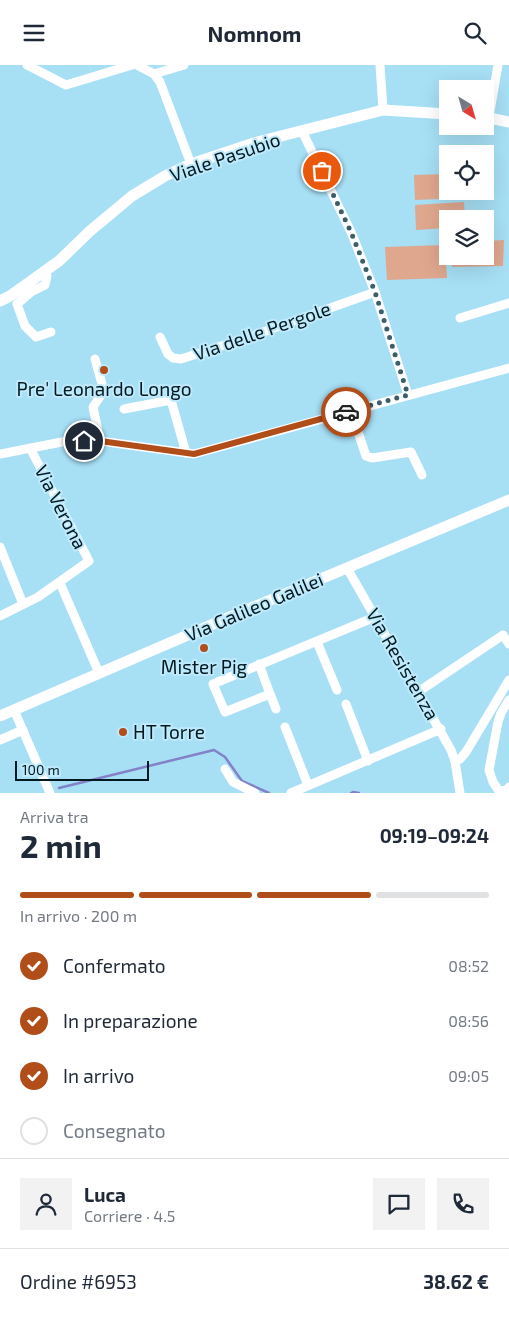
<!DOCTYPE html>
<html lang="it">
<meta charset="utf-8">
<style>
body{margin:0;font-family:"Exo 2",sans-serif;background:#f2f2f3;color:#1f2937;height:100vh;display:flex;flex-direction:column;font-size:19px;white-space:nowrap}
*{box-sizing:border-box;margin:0}
p{font-size:16px;color:#747a83}
.icon{flex:none;width:28px;height:28px;fill:none;stroke:currentColor;stroke-width:2;stroke-linecap:round;stroke-linejoin:round}
.map{position:relative;height:728px;overflow:hidden}
.details{display:flex;flex-direction:column;background:#fff;flex:1}
.details>*{flex:none}
.needle{width:32px;rotate:143deg}
.tools{position:absolute;left:439px;top:15px;display:grid;gap:10px}
.tools a{display:grid;place-items:center;width:55px;height:55px;border-radius:0px;background:#fff;box-shadow:0 5px 20px #0002;font-size:25px}
.scale{position:absolute;left:15px;bottom:12px;width:134px;box-sizing:border-box;padding-left:5px;border:2px solid #031920;border-top:0;font-size:14px;line-height:18px;white-space:nowrap;color:#031920;-webkit-text-stroke:4px #beeafc;paint-order:stroke}
.pin{position:absolute;display:grid;place-items:center;width:42px;height:42px;color:#fff;margin:-21px;border:2px solid #fff;border-radius:50%;box-shadow:0 1px 5px #0007}
.courier{position:absolute;display:grid;place-items:center;width:50px;height:50px;margin:-25px;border:4px solid #b14d19;border-radius:50%;background:#fff;color:#222;box-shadow:0 1px 6px #0007}
.overview em{font-style:normal;font-weight:700}
.overview div{display:flex;flex-direction:column-reverse}
.overview{display:flex;align-items:center;justify-content:space-between;height:85px;padding:0 20px}
h1{font-size:32px;font-weight:700;line-height:38px}
.bar{display:grid;grid-template-columns:repeat(4,1fr);gap:8px 5px;align-content:center;height:60px;padding:0 20px}
.bar i{height:6px;border-radius:4px;background:#e0e1e3}
.bar .on{background:#b14d19}
.bar p{grid-column:span 4}
.line{display:flex;align-items:center;gap:12px;padding:0 20px;border-top:1px solid #e0e1e3}
.line div{flex:1}
.round{display:grid;place-items:center;flex:none;width:52px;height:52px;border-radius:0px;background:#f2f2f3}
ol{padding:0 20px;list-style:none}
li{display:flex;align-items:center;gap:15px;height:55px}
li p{margin-inline-start:auto}
li .icon{padding:5px;border-radius:50%;background:#b14d19;color:#fff;stroke-width:4}
li:last-child{color:#747a83}
li i{width:28px;height:28px;border:2px solid #e0e1e3;border-radius:50%}
header{display:flex;justify-content:space-between;align-items:center;height:65px;padding:0 20px;background:#fff;font-size:22px;font-weight:700}
.map>svg:first-child{display:block}
.green{fill:#dfa78e}
.lines{fill:none;stroke-linecap:round;stroke-linejoin:round}
.stream{stroke:#8381c8;stroke-width:2.5}
.street{stroke:#fff;stroke-width:9}
.secondary{stroke:#fff;stroke-width:11}
.done{stroke:#3c5e6b;stroke-width:5;stroke-dasharray:0 9}
.route{stroke:#b14d19;stroke-width:6}
.poi-dot{fill:#b14d19;stroke:#beeafc;stroke-width:2}
.labels{text-anchor:middle;stroke-width:4;stroke-linejoin:round;paint-order:stroke}
.street-label{font-size:19px;fill:#031920;stroke:#beeafc}
.poi-label{font-size:19px;fill:#031920;stroke:#beeafc}
</style>
<header><svg class="icon" aria-label="menu" viewBox="0 0 24 24"><path d="M4 6h16M4 12h16M4 18h16"/></svg>Nomnom<svg class="icon" aria-label="search" viewBox="0 0 24 24"><circle cx="10" cy="10" r="6"/><path d="M15 15l6 6"/></svg></header>
<div class="map">
<svg width="509" height="728" viewBox="0 0 509 728">
<rect width="100%" height="100%" fill="#a7dff5"/>
<g class="green">
<path d="M 447,109 L 448,126 L 464,126 L 464,133 L 415,135 L 414,110 Z"/>
<path d="M 464,137 L 465,154 L 448,154 L 447,163 L 416,165 L 415,140 Z"/>
<path d="M 504,175 L 503,201 L 452,202 L 451,191 L 485,191 L 485,176 Z"/>
<path d="M 445,180 L 447,213 L 387,215 L 385,182 Z"/>
</g>
<g class="lines">
<g class="stream">
<path d="M 59,723 L 214,685 L 225,692 L 242,716 L 269,728"/>
<path d="M 351,728 L 353,727 L 359,728"/>
</g>
<g class="street">
<path d="M 27,0 L 66,20 L 132,0"/>
<path d="M 137,0 L 154,9 L 160,17 L 191,99"/>
<path d="M 380,0 L 383,45"/>
<path d="M 154,9 L 184,0"/>
<path d="M 489,52 L 498,0"/>
<path d="M 302,66 L 351,167 L 375,227 L 408,330"/>
<path d="M 45,206 L 47,211 L 45,220 L 31,227 L 17,239 L 25,261 L 36,272 L 51,267"/>
<path d="M 460,253 L 509,238"/>
<path d="M 160,272 L 168,289 L 173,293 L 181,294 L 252,271 L 375,227"/>
<path d="M 95,294 L 104,326 L 93,342 L 100,376"/>
<path d="M 124,344 L 171,335 L 186,388"/>
<path d="M 351,346 L 366,391 L 372,393 L 411,387 L 422,410"/>
<path d="M 0,389 L 67,376 L 100,376 L 194,389 L 509,303"/>
<path d="M 0,482 L 23,539"/>
<path d="M 347,503 L 451,685 L 455,696 L 460,728"/>
<path d="M 60,518 L 99,608"/>
<path d="M 0,551 L 38,532 L 89,496 L 30,383"/>
<path d="M 317,577 L 337,625"/>
<path d="M 259,599 L 270,629 L 225,647 L 213,619 L 375,552"/>
<path d="M 418,627 L 503,570 L 509,579"/>
<path d="M 270,629 L 276,644"/>
<path d="M 509,635 L 501,648 L 498,657 L 489,705 L 493,717 L 499,726 L 507,725 L 509,722"/>
<path d="M 346,639 L 368,696"/>
<path d="M 14,645 L 50,728"/>
<path d="M 285,662 L 308,720"/>
<path d="M 0,675 L 23,665"/>
<path d="M 455,696 L 460,694 L 466,687 L 509,615"/>
<path d="M 225,704 L 233,717 L 255,728"/>
<path d="M 291,728 L 441,664"/>
</g>
<g class="secondary">
<path d="M 485,52 L 509,57"/>
<path d="M 0,236 L 10,231 L 59,196 L 90,166 L 132,131 L 165,111 L 191,99 L 254,78 L 383,45 L 448,49"/>
<path d="M 0,651 L 225,554 L 509,435"/>
</g>
</g>
<g class="lines">
<path class="done" d="M 322,106 L 351,167 L 375,227 L 408,330 L 346,347"/>
<path class="route" d="M 84,376 L 100,376 L 194,389 L 346,347"/>
</g>
<g class="poi-dot">
<circle cx="104" cy="305" r="5"/>
<circle cx="204" cy="583" r="5"/>
<circle cx="123" cy="667" r="5"/>
</g>
<g class="labels">
<g class="street-label">
<text transform="translate(225 92) rotate(-19)" y="7">Viale Pasubio</text>
<text transform="translate(262 266) rotate(-19)" y="7">Via delle Pergole</text>
<text transform="translate(61 442) rotate(63)" y="7">Via Verona</text>
<text transform="translate(254 542) rotate(-23)" y="7">Via Galileo Galilei</text>
<text transform="translate(403 599) rotate(60)" y="7">Via Resistenza</text>
</g>
<g class="poi-label">
<text x="104" y="331">Pre' Leonardo Longo</text>
<text x="204" y="609">Mister Pig</text>
<text x="133" y="674" text-anchor="start">HT Torre</text>
</g>
</g>
</svg>
<div class="tools">
<a><svg class="needle" viewBox="-14 -14 28 28"><path d="M0-13l5 13h-10z" fill="#e53935"/><path d="M0 13l5-13h-10z" fill="#747a83"/></svg></a>
<a><svg class="icon" aria-label="locate" viewBox="0 0 24 24"><circle cx="12" cy="12" r="6"/><path d="M12 2v4M12 18v4M2 12h4M18 12h4"/></svg></a>
<a><svg class="icon" aria-label="layers" viewBox="0 0 24 24"><path d="M12 4l9 5-9 5-9-5zM3 14l9 5 9-5"/></svg></a>
</div>
<div class="scale">100 m</div>
<div class="pin" style="left:322px;top:106px;background:#ea580c"><svg class="icon" aria-label="bag" viewBox="0 0 24 24"><path d="M5 8h14l-1 12H6zM9 8a3 3 0 0 1 6 0"/></svg></div>
<div class="pin" style="left:84px;top:376px;background:#1f2937"><svg class="icon" aria-label="home" viewBox="0 0 24 24"><path d="M3 11l9-7 9 7M6 9v11h12V9"/></svg></div>
<div class="courier" style="left:346px;top:347px"><svg class="icon" aria-label="car" viewBox="0 0 24 24"><path d="M5 17H2v-5l4-1 3-4h7l3 4 3 1v5h-3M9 17h6M6 11h13"/><circle cx="7" cy="17" r="2"/><circle cx="17" cy="17" r="2"/></svg></div>
</div>
<section class="details">
<div class="overview"><div><h1>2 min</h1><p>Arriva tra</p></div><em>09:19–09:24</em></div>
<div class="bar"><i class="on"></i><i class="on"></i><i class="on"></i><i></i><p>In arrivo · 200 m</p></div>
<ol>
<li><svg class="icon" aria-label="check" viewBox="0 0 24 24"><path d="M5 12l5 5 9-10"/></svg>Confermato<p>08:52</p></li>
<li><svg class="icon" aria-label="check" viewBox="0 0 24 24"><path d="M5 12l5 5 9-10"/></svg>In preparazione<p>08:56</p></li>
<li><svg class="icon" aria-label="check" viewBox="0 0 24 24"><path d="M5 12l5 5 9-10"/></svg>In arrivo<p>09:05</p></li>
<li><i></i>Consegnato</li>
</ol>
<div class="line" style="height:90px"><a class="round"><svg class="icon" aria-label="person" viewBox="0 0 24 24"><circle cx="12" cy="8" r="4"/><path d="M4 21q1-7 8-7t8 7"/></svg></a><div><b>Luca</b><p>Corriere · 4.5</p></div><a class="round"><svg class="icon" aria-label="chat" viewBox="0 0 24 24"><path d="M4 5h16v11H9l-5 4z"/></svg></a><a class="round"><svg class="icon" aria-label="phone" viewBox="0 0 24 24"><path d="M5 4h4l2 5-3 2q2 4 5 5l2-3 5 2v4C11 20 4 13 5 4z"/></svg></a></div>
<div class="line" style="height:65px"><div>Ordine #6953</div><b>38.62 €</b></div>
</section>
